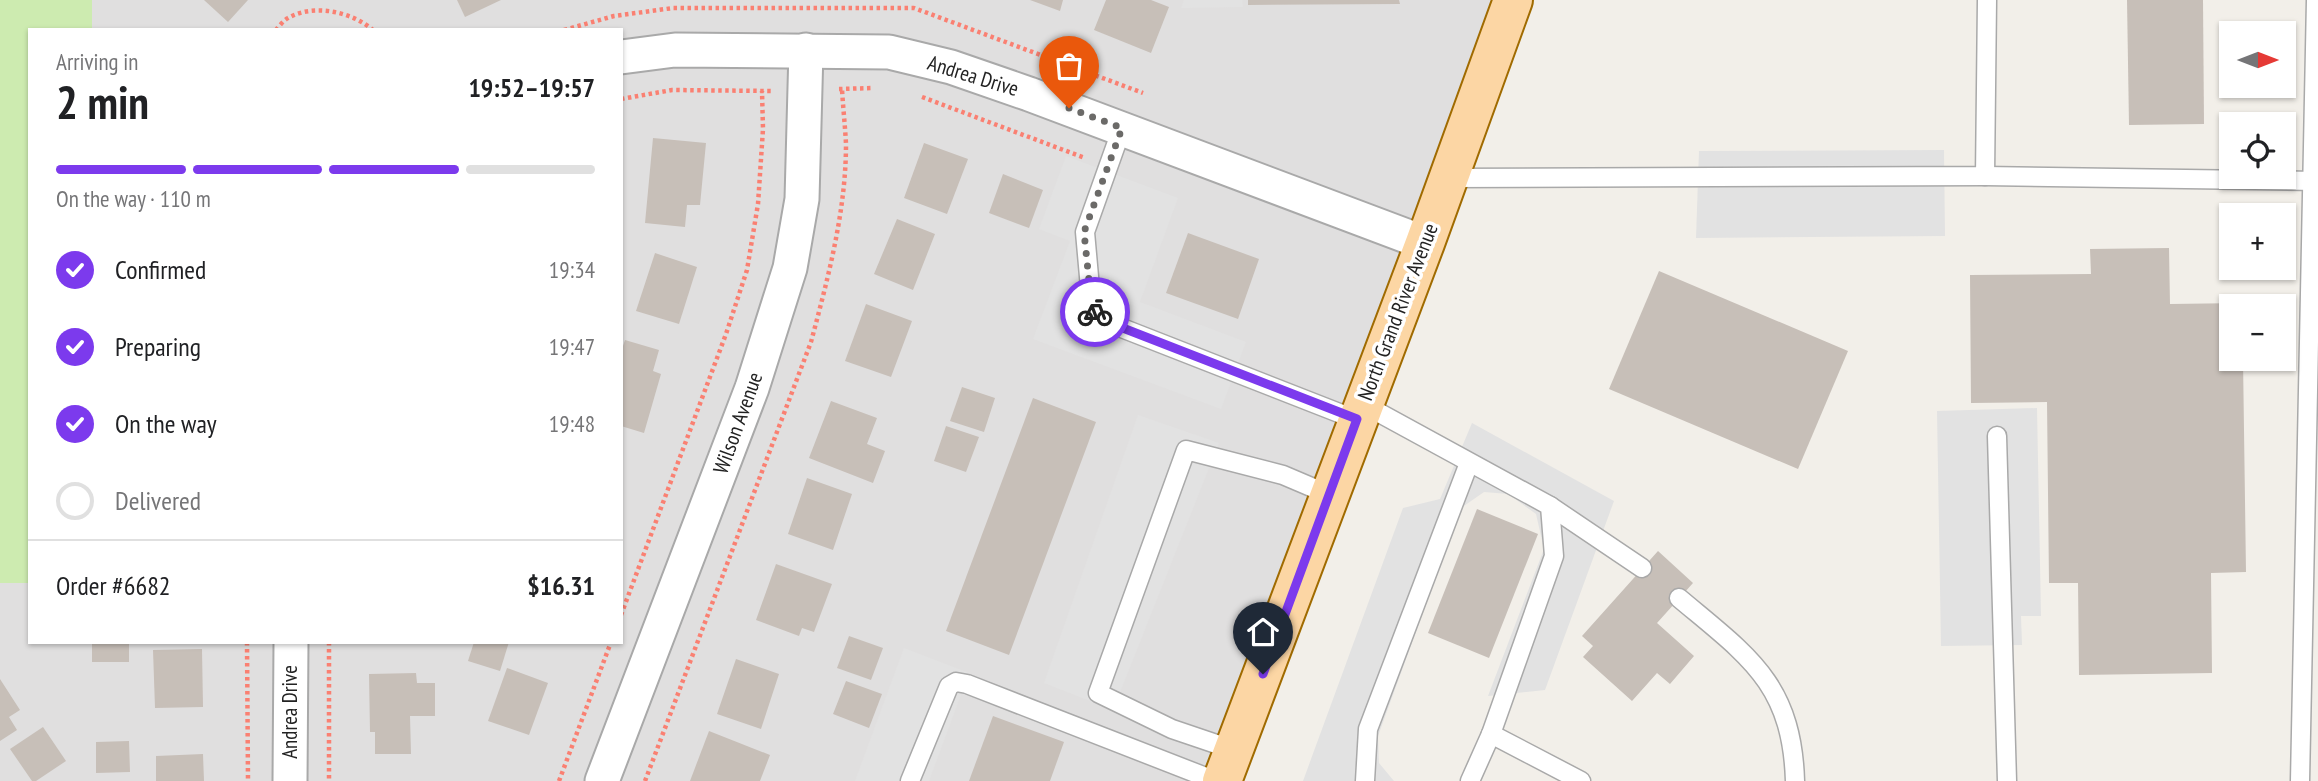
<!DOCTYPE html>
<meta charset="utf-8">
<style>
body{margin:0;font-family:"PT Sans Narrow",sans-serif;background:#f6f6f6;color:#202124;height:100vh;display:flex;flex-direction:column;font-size:26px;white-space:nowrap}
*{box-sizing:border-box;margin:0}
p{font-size:23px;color:#757577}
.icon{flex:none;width:38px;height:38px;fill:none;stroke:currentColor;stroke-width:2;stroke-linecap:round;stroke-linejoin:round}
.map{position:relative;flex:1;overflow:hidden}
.sheet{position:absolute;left:28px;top:28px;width:595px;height:616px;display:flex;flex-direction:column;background:#fff;border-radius:0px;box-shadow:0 2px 5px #0004}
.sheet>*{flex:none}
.needle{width:46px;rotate:90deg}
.tools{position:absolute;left:2219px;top:21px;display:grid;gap:14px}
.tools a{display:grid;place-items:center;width:77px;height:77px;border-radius:0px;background:#fff;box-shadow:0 2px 5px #0004;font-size:35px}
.pin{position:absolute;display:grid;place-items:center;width:60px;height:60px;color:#fff;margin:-72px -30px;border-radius:50% 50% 50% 0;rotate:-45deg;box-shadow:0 0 7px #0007}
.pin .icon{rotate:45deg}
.courier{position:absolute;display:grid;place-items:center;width:70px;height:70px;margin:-35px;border:5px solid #7c3aed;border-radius:50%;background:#fff;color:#222;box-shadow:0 2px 9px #0007}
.head em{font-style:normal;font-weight:600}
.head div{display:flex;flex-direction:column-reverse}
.head{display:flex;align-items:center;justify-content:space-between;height:119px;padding:0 28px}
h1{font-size:46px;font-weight:600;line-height:52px}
.bar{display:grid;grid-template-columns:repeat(4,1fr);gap:10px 7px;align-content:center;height:84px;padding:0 28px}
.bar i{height:9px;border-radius:5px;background:#e0e0e0}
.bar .on{background:#7c3aed}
.bar p{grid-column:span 4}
.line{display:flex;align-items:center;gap:18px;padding:0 28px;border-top:2px solid #e0e0e0}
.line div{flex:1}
ol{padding:0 28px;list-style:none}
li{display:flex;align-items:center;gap:21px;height:77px}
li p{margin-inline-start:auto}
li .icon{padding:7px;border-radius:50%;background:#7c3aed;color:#fff;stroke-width:4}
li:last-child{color:#757577}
li i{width:38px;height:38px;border:4px solid #e0e0e0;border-radius:50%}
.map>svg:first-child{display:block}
.residential{fill:#e0dfdf;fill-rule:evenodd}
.grass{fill:#cdebb0}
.parking{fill:#e2e2e2}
.building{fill:#c7bfb8}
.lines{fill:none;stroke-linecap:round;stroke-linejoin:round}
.service-casing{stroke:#a9a9a9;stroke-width:21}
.minor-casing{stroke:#a9a9a9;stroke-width:37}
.primary-casing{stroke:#a06b00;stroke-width:42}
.path{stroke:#fa8072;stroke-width:4.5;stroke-dasharray:3.5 3.5;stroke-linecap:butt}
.service{stroke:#fff;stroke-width:18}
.minor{stroke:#fff;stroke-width:33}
.primary{stroke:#fcd6a4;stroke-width:38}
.done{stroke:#6b6a68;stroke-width:7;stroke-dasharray:0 12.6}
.route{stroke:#7c3aed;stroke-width:9}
.labels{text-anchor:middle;stroke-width:7;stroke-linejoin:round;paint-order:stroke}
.street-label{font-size:21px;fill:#222;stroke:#fff}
</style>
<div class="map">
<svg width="2318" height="781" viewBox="0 0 2318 781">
<rect width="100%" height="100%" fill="#f2efe9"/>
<path class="residential" d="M 0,0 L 1516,0 L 1223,781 L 0,781 ZM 30,30 L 621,30 L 621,642 L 30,642 Z"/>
<path class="grass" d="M 0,0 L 92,0 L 92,30 L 30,30 L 30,583 L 0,583 Z"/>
<g class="parking">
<path d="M 1184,0 L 1242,0 L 1243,7 L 1181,8 Z"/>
<path d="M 1944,150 L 1945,236 L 1696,238 L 1699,151 Z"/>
<path d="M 1066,156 L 1178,198 L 1140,302 L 1246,342 L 1221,409 L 1033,339 L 1070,241 L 1039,229 Z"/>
<path d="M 2037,408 L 2041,616 L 2021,616 L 2022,645 L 1941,646 L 1937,411 Z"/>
<path d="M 1138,415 L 1219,443 L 1113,710 L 1044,683 Z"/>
<path d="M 1472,423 L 1614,501 L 1545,690 L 1488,696 L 1544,549 L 1536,514 L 1508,494 L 1484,492 L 1461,508 L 1378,736 L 1379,763 L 1394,781 L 1303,781 L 1403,508 L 1440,499 Z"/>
<path d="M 904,648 L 969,673 L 929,781 L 855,781 Z"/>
</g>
<g class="building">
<path d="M 204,0 L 248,0 L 228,22 Z"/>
<path d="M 457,0 L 501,0 L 465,17 Z"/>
<path d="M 1030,0 L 1063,0 L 1060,11 Z"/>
<path d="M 1106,0 L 1151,0 L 1169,7 L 1151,53 L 1094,30 Z"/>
<path d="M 1248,0 L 1399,0 L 1400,4 L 1248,5 Z"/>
<path d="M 2127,0 L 2203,0 L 2204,124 L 2129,125 Z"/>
<path d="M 653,138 L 706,143 L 700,205 L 687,205 L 685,227 L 645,223 Z"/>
<path d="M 924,143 L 968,159 L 947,214 L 904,198 Z"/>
<path d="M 1003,174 L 1043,190 L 1029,228 L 989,213 Z"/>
<path d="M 897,219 L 935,234 L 913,290 L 874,274 Z"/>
<path d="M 1188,233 L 1259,259 L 1238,319 L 1166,293 Z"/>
<path d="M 2169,248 L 2170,304 L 2242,303 L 2242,306 L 2231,306 L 2231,359 L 2243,359 L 2246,572 L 2211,573 L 2212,673 L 2079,675 L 2078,583 L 2049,583 L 2047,402 L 1971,403 L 1970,275 L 2091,274 L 2090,249 Z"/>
<path d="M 655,253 L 697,267 L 679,324 L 636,311 Z"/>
<path d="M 1659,271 L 1848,351 L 1798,469 L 1609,389 Z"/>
<path d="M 866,304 L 912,321 L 891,377 L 845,361 Z"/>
<path d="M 625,340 L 659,350 L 653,371 L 661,374 L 644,433 L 621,426 L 621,352 Z"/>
<path d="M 962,387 L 995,398 L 984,432 L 950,421 Z"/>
<path d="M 1033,398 L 1096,422 L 1009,655 L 946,631 Z"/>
<path d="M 831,401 L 877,418 L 867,444 L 885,451 L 873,483 L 809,458 Z"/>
<path d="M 946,426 L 979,437 L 966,472 L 934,461 Z"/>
<path d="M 807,478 L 852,494 L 833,550 L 788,534 Z"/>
<path d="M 1477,509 L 1538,534 L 1489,658 L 1428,633 Z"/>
<path d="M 1658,551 L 1693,583 L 1657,623 L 1694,656 L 1670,684 L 1657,673 L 1632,701 L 1583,657 L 1593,646 L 1582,636 Z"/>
<path d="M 776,564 L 832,584 L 814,632 L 802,628 L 799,636 L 756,620 Z"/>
<path d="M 849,636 L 883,648 L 871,680 L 837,668 Z"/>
<rect x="92" y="642" width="37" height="20"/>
<path d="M 474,642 L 509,642 L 500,671 L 468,661 Z"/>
<path d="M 202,649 L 203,707 L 155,708 L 153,650 Z"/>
<path d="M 736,659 L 779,674 L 761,729 L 717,714 Z"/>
<path d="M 507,668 L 548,683 L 529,735 L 488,721 Z"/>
<path d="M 416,673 L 417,683 L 435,683 L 435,716 L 410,716 L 411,754 L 375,754 L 375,732 L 370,732 L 369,674 Z"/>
<path d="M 0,679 L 20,710 L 9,717 L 17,730 L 0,741 Z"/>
<path d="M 846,681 L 882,694 L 869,728 L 833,714 Z"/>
<path d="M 993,716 L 1064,742 L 1050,781 L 969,781 Z"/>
<path d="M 43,727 L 66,761 L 36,781 L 32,781 L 10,749 Z"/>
<path d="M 709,731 L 770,755 L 760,781 L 690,781 Z"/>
<path d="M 129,741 L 130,772 L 96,773 L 96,742 Z"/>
<path d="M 203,754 L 204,781 L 156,781 L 156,756 Z"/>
</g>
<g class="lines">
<g class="service-casing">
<g id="service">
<path d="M 1122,128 L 1085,232 L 1092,310 L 1109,323 L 1357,420"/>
<path d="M 1985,176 L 2318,181"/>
<path d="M 1448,178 L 1985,176 L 1987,0"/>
<path d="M 1363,404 L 1550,506 L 1554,556 L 1491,734 L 1470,781"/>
<path d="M 1997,436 L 2007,781"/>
<path d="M 1550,506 L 1642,568"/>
<path d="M 1679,598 C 1748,656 1792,683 1795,781"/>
<path d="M 1491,734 L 1581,781"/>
<path d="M 1234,750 L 1172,729 L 1098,693 L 1186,450 L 1283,475 L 1330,495"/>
<path d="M 910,781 L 949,686 L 956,682 L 967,684 L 1216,781"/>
<path d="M 1365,781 L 1368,729 L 1469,463"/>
<path d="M 2300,781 L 2316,0"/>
</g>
</g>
<g class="minor-casing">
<g id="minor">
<path d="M 621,57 L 675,50 L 889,52 L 951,67 L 1029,94 L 1425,243"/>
<path d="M 290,781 L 291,642"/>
<path d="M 602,781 L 752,388 L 790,268 L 802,199 L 806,50"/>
</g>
</g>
<g class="primary-casing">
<path id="primary" d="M 1222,781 L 1425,243 L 1513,0"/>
</g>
<g class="path">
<path d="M 276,30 C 279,26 284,20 288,18 C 314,3 352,12 373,30"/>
<path d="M 564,30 L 614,16 L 673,8 L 914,8 L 1143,93"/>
<path d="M 839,89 L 873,88"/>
<path d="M 922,97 L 1085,158"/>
<path d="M 621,99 L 672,90 L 771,91"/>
<path d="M 621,615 L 726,334 L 747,270 L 758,204 L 763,129 L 762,91"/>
<path d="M 247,642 L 248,781"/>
<path d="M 329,642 L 329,781"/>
<path d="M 559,781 L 611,642"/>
<path d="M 645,781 L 811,342 C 828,278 846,211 846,144 C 845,125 843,107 842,89"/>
</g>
<use href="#service" class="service"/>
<use href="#minor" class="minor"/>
<use href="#primary" class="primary"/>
</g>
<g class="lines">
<path class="done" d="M 1069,108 L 1122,128 L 1084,232 L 1092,310 L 1095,312"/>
<path class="route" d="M 1095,312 L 1110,323 L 1357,419 L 1263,674"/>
</g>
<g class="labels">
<g class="street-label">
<text transform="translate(973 76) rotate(17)" y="7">Andrea Drive</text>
<text transform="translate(1398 312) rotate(-69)" y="7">North Grand River Avenue</text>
<text transform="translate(738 423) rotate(-70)" y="7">Wilson Avenue</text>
<text transform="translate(290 712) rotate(-90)" y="7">Andrea Drive</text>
</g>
</g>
</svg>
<div class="tools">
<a><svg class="needle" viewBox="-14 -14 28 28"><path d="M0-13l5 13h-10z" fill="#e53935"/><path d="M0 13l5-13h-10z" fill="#757577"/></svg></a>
<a><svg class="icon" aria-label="locate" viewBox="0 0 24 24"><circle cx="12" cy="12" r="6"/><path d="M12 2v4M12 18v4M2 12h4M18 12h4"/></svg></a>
<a>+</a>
<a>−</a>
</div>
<div class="pin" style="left:1069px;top:108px;background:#ea580c"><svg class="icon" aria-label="bag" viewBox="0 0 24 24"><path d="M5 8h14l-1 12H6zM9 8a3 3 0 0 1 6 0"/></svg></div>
<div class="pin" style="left:1263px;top:674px;background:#1f2937"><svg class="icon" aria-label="home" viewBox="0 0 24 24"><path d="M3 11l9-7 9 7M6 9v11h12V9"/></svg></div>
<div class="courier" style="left:1095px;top:312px"><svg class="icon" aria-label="bike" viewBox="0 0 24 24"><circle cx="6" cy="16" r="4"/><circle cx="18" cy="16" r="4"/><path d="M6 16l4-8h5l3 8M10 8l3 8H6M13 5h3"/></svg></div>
<section class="sheet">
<div class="head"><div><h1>2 min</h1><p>Arriving in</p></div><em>19:52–19:57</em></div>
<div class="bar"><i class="on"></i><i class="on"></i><i class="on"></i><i></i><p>On the way · 110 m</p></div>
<ol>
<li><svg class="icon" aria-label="check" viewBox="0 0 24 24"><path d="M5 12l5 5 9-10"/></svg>Confirmed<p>19:34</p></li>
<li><svg class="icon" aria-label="check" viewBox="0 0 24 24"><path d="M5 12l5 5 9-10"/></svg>Preparing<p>19:47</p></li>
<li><svg class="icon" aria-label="check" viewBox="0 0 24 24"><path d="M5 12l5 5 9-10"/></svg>On the way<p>19:48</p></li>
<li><i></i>Delivered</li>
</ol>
<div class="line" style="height:91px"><div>Order #6682</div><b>$16.31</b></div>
</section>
</div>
